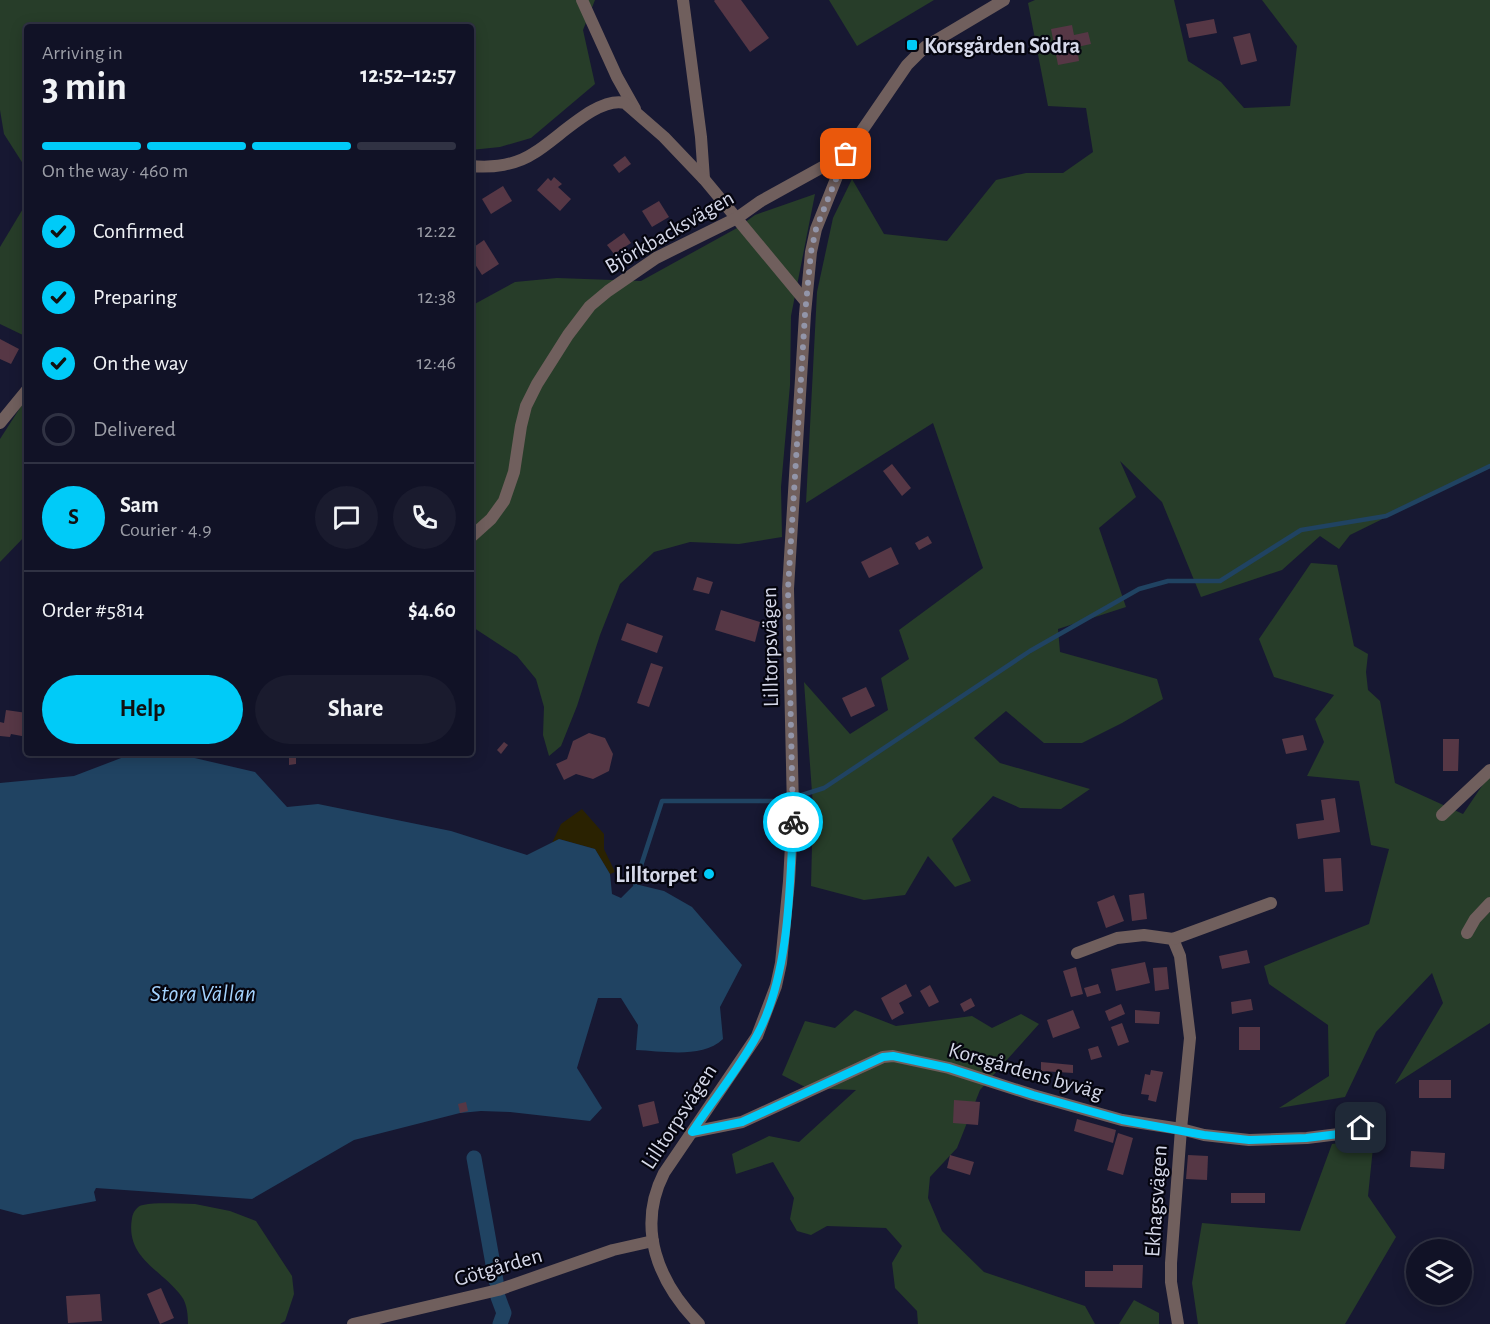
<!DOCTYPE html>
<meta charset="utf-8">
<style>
body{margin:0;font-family:"Alegreya Sans",sans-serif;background:#1a1b2e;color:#f1f3f6;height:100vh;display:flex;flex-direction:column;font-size:22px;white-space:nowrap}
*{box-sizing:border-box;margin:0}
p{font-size:20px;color:#9c9ea7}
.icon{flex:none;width:33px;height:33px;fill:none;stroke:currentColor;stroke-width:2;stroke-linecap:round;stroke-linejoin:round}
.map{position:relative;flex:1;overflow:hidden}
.side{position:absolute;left:24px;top:24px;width:450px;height:732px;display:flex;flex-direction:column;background:#111226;border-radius:6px;box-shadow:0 3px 15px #0003,0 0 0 2px #303243}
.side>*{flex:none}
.tools{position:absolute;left:1406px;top:1239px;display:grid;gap:12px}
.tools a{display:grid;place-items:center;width:66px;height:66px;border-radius:50%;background:#111226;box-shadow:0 3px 15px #0003,0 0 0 2px #303243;font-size:30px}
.pin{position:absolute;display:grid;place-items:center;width:51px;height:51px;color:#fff;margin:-26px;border-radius:12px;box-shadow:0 3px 9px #0006}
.courier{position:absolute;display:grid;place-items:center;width:60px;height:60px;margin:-30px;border:4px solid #00cbf8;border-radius:50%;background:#fff;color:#222;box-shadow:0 2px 8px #0007}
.headline em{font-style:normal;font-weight:700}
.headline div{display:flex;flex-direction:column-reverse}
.headline{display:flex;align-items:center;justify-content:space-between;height:102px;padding:0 18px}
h1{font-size:39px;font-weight:700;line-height:45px}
.bar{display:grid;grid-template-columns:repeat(4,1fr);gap:9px 6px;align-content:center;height:72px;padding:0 18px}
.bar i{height:8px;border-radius:4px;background:#303243}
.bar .active{background:#00cbf8}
.bar p{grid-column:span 4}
.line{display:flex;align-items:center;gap:15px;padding:0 18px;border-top:2px solid #303243}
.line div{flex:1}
.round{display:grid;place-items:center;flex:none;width:63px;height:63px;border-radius:32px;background:#1a1b2e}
ol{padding:0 18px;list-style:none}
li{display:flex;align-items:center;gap:18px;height:66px}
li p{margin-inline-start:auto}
li .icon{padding:6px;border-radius:50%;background:#00cbf8;color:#111;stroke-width:4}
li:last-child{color:#9c9ea7}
li i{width:33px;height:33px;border:3px solid #303243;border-radius:50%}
.button{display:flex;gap:12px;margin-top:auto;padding:12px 18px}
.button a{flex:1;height:69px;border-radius:36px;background:#00cbf8;color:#111;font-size:24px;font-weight:700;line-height:69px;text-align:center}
.button a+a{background:#1a1b2e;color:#f1f3f6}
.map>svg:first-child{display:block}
.green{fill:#273d29}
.sand{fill:#2a2201}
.water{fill:#204362}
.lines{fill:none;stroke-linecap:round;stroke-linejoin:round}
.stream{stroke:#204362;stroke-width:4.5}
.canal{stroke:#204362;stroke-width:15}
.building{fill:#563745}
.street{stroke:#705f5d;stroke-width:12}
.done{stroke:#9295a9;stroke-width:6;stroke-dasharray:0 10.8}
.route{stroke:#00cbf8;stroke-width:8}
.poi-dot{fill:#00cbf8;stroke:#05050f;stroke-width:2}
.labels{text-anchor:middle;stroke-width:4.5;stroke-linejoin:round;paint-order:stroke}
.poi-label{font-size:22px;font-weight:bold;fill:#d5d8e9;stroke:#05050f;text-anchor:start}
.street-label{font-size:22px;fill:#d5d8e9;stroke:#05050f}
.water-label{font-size:24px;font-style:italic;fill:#a3d2fd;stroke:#05050f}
</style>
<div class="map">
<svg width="1490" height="1324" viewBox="0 0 1490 1324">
<rect width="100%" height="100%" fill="#171832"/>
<g class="green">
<path d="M 0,0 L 595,0 L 583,30 L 595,84 L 531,138 L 500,147 L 471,150 L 471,27 L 27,27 L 27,170 L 4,134 L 0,110 Z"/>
<path d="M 829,0 L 934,0 L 857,46 Z"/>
<path d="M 1035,0 L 1174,0 L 1188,61 L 1221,82 L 1244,108 L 1290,106 L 1297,46 L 1262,0 L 1490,0 L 1490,466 L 1350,535 L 1339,549 L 1320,536 L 1282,570 L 1201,597 L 1162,502 L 1120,461 L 1136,497 L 1099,528 L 1126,607 L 1058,629 L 1060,652 L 1157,679 L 1163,699 L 1122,723 L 1082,743 L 1044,743 L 1006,711 L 974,738 L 1000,763 L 1090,789 L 1061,809 L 1020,808 L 993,796 L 952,839 L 971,881 L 955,887 L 928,856 L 905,895 L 864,900 L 811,886 L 813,806 L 804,682 L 850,734 L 888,710 L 881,678 L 909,659 L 899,630 L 983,568 L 933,423 L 806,503 L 817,292 L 833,218 L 852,179 L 884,234 L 947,241 L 996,180 L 1026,173 L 1063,173 L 1093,152 L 1086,108 L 1048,106 L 1028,3 Z"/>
<path d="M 815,194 L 791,316 L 790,385 L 781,487 L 782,537 L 739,544 L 690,542 L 654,552 L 620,584 L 600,635 L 577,706 L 561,746 L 549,756 L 543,735 L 544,707 L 536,679 L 517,656 L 471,626 L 471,306 L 515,282 L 557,278 L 641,281 L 737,228 L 755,215 Z"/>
<path d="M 27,202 L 27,337 L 0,324 L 0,247 Z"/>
<path d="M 27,397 L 27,534 L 0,562 L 0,439 Z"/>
<path d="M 1311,563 L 1337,565 L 1354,646 L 1368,654 L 1366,672 L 1368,690 L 1380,701 L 1395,783 L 1463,814 L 1490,774 L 1490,1023 L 1395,1084 L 1443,1003 L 1432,973 L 1376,1032 L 1345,1097 L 1279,1108 L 1329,1076 L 1328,1025 L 1269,984 L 1264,966 L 1369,924 L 1389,849 L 1371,845 L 1359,781 L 1307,776 L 1324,742 L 1315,719 L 1334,695 L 1274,677 L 1259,639 Z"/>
<path d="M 855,1010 L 896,1026 L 972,1016 L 992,1028 L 1021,1014 L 1039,1024 L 980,1090 L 957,1148 L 930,1177 L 928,1198 L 942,1231 L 984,1272 L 1085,1306 L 1095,1324 L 918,1324 L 917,1311 L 895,1288 L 892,1263 L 902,1246 L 886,1228 L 827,1226 L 811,1235 L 797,1231 L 790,1219 L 794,1198 L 773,1162 L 736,1174 L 732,1154 L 769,1136 L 799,1142 L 856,1090 L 807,1088 L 782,1075 L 805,1021 L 835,1028 Z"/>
<path d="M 1374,1138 L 1368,1196 L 1396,1237 L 1345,1324 L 1198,1324 L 1192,1283 L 1202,1223 L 1300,1231 L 1332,1144 Z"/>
<path d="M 195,1204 L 230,1211 L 256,1221 L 292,1276 L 294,1294 L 285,1321 L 280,1324 L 188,1324 C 188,1315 187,1304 182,1297 C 162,1269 125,1259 132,1218 C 133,1212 137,1206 143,1205 C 159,1202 178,1204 195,1204 Z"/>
<path d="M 1134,1300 L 1159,1313 L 1159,1324 L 1119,1324 Z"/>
</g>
<path class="sand" d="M 582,809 L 604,834 L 604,849 L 615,872 L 610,874 L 595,849 L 559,839 L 552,843 L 561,824 Z"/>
<path class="water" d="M 129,755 L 186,756 L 255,772 L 287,807 L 318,804 L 451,831 L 527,855 L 559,839 L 595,849 L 610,874 L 612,894 L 621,898 L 635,884 L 664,891 L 692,907 L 742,965 L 720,1007 L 723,1039 C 702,1059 663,1051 636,1050 L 638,1025 L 621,998 L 598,998 L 577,1068 L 602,1108 L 590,1121 L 510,1112 L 481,1111 L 460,1113 L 354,1140 L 252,1199 L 96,1188 L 94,1192 L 96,1201 L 23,1215 L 0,1209 L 0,783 L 74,776 Z"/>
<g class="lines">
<path class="stream" d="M 635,884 L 662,801 L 783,801 L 824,788 L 1030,651 L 1139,589 L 1168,581 L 1220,581 L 1301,530 L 1386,516 L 1490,466"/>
<g class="canal">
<path d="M 474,1158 L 496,1281"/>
<path d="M 498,1297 L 504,1313 L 500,1324"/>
</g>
</g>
<g class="building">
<path d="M 715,0 L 741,0 L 769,38 L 750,52 L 714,1 Z"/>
<path d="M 1214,19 L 1217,33 L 1189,38 L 1186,24 Z"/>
<path d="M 1072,25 L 1074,35 L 1088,32 L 1091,44 L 1077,47 L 1079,61 L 1058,65 L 1051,29 Z"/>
<path d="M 1250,33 L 1257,61 L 1241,65 L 1233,37 Z"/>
<path d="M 625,156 L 631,164 L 619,173 L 613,165 Z"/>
<path d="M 554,177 L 562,184 L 558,187 L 571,199 L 560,211 L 537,190 L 548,178 L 551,181 Z"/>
<path d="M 503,186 L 512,201 L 491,214 L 482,199 Z"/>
<path d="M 659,201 L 669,217 L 652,227 L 642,211 Z"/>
<path d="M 624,233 L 631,243 L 614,254 L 607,245 Z"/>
<path d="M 484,240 L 499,264 L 482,275 L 471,258 L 471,249 Z"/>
<path d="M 0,339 L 19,349 L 11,364 L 0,359 Z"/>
<path d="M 892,464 L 911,488 L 902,496 L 883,471 Z"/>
<path d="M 928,536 L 932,543 L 919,550 L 915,543 Z"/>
<path d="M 891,547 L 899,564 L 869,578 L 861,562 Z"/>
<path d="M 697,577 L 713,582 L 709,594 L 693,590 Z"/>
<path d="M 721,610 L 760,622 L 755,642 L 715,630 Z"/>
<path d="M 627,623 L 663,636 L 657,653 L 621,640 Z"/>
<path d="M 651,663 L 663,667 L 649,707 L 637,703 Z"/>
<path d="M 866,687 L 875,706 L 851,717 L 842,698 Z"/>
<path d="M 6,710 L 27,713 L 27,737 L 11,734 L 10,737 L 0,736 L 0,722 L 4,723 Z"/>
<path d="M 589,733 L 605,738 L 613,754 L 609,771 L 593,779 L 576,774 L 564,780 L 556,764 L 567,759 L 573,741 Z"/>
<path d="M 1303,735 L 1307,750 L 1286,754 L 1282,739 Z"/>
<path d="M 1443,739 L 1459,739 L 1458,771 L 1443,771 Z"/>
<path d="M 504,742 L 508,745 L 501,754 L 497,750 Z"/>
<path d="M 289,753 L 296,753 L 296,764 L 289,765 Z"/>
<path d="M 1335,798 L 1340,832 L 1298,839 L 1296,824 L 1324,820 L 1321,800 Z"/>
<path d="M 1341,858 L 1343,891 L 1325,892 L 1323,859 Z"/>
<path d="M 1144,893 L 1147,919 L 1132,921 L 1129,895 Z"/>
<path d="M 1114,895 L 1124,921 L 1106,928 L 1097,902 Z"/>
<path d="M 1247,950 L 1250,963 L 1222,969 L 1219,956 Z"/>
<path d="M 1145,962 L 1150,983 L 1116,991 L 1111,969 Z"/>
<path d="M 1076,967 L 1083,994 L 1071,997 L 1063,971 Z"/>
<path d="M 1167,967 L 1169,989 L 1155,991 L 1153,968 Z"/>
<path d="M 906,984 L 912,996 L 899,1003 L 904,1013 L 892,1020 L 881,998 Z"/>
<path d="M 1098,984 L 1101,993 L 1087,997 L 1084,988 Z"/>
<path d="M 930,985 L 939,1002 L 929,1007 L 920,991 Z"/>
<path d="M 971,998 L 975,1006 L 964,1012 L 960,1004 Z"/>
<path d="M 1251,999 L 1253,1010 L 1232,1014 L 1231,1002 Z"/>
<path d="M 1121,1004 L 1125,1014 L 1109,1021 L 1105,1011 Z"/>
<path d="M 1073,1010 L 1080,1028 L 1053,1038 L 1047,1020 Z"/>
<path d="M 1135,1010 L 1160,1012 L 1159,1024 L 1135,1023 Z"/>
<path d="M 1122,1023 L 1129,1042 L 1118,1046 L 1111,1027 Z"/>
<rect x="1239" y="1027" width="21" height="23"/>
<path d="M 1098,1046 L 1102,1057 L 1091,1060 L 1088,1049 Z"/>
<path d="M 1041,1062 L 1073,1065 L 1073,1073 L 1041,1071 Z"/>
<path d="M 1151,1070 L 1163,1072 L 1156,1102 L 1148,1100 L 1149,1095 L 1141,1094 L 1145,1074 L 1150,1075 Z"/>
<rect x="1419" y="1080" width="32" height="18"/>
<path d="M 954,1100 L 980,1102 L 978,1125 L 953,1123 Z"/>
<path d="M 654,1101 L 659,1123 L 643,1127 L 638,1105 Z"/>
<path d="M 466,1102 L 468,1111 L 460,1113 L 458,1104 Z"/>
<path d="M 1077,1119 L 1116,1130 L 1113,1143 L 1074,1131 Z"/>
<path d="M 1118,1133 L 1133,1138 L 1123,1175 L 1107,1170 Z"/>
<path d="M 1411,1151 L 1445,1153 L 1444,1169 L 1410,1167 Z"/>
<path d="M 950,1155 L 974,1162 L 970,1175 L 947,1168 Z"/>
<path d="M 1188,1155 L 1208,1156 L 1207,1180 L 1186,1179 Z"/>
<rect x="1231" y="1193" width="34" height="10"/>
<path d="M 1113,1265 L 1143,1265 L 1142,1288 L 1085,1287 L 1085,1271 L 1113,1271 Z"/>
<path d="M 161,1288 L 174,1318 L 160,1324 L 147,1294 Z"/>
<path d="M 100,1294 L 102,1321 L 68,1323 L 66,1296 Z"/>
</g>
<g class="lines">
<g class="street">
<path d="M 582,0 L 617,77 L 635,109"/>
<path d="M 683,0 L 701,137 L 704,179"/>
<path d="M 471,166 C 492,168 516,165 534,153 C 558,139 597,96 625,103 L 664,137 L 704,179 L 806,302"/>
<path d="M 0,423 L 27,390"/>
<path d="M 471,537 L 491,519 L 504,501 L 514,472 L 521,426 L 526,406 L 537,384 L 568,335 L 590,306 L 608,291 L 656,258 L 737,218 L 761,201 L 846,154"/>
<path d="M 1442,815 L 1490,770"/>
<path d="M 1467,933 L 1475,919 L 1490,903"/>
<path d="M 1173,939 L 1180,956 L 1190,1038 L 1181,1129 L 1171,1263 L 1171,1282 L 1178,1324"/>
<path d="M 1077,953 L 1117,938 L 1144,935 L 1173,939 L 1271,903"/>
<path d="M 692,1132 L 742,1122 L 883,1057 L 893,1056 L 949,1068 L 1033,1095 L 1122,1120 L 1181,1129 L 1204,1135 L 1249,1140 L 1307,1138 L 1355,1132 L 1361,1128"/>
<path d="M 353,1324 L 498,1290 L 613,1250 L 653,1241"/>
<path d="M 699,1324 C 658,1282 636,1228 664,1173 L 757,1036 L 776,986 L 781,963 L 789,881 L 793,809 L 788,589 L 805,314 L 811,252 L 816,229 L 846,154 L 907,65 L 925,47 L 1004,0"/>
</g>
</g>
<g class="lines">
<path class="done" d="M 793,822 L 788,589 L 805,314 L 811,252 L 816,229 L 846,154"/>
<path class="route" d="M 793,822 C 790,889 789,978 756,1037 C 738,1070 712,1101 692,1132 L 742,1122 L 883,1057 L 893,1056 L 949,1068 L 1033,1095 L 1122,1120 L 1204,1135 L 1249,1140 L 1306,1138 L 1355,1132 L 1361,1128"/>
</g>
<g class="poi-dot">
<rect x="906" y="39" width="12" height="12" rx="3"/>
<circle cx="709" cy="874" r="6"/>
</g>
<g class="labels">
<g class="poi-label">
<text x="924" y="53">Korsgården Södra</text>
<text x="697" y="882" text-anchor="end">Lilltorpet</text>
</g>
<g class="street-label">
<text transform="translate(669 231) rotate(-30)" y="8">Björkbacksvägen</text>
<text transform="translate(769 647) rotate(-91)" y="8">Lilltorpsvägen</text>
<text transform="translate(1026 1070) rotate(16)" y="8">Korsgårdens byväg</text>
<text transform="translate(678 1116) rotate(-57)" y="8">Lilltorpsvägen</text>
<text transform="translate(1155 1201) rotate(-86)" y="8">Ekhagsvägen</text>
<text transform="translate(498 1266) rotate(-16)" y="8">Götgården</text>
</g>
<g class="water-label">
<text x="203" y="1001">Stora Vällan</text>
</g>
</g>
</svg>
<div class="tools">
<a><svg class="icon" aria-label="layers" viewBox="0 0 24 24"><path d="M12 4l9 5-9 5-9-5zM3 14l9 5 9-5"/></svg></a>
</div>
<div class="pin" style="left:846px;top:154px;background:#ea580c"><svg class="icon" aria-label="bag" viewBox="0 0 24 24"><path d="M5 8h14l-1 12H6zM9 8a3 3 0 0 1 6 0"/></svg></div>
<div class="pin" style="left:1361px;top:1128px;background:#1f2937"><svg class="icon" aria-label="home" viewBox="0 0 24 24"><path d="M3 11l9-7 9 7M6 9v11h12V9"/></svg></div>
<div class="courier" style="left:793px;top:822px"><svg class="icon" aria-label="bike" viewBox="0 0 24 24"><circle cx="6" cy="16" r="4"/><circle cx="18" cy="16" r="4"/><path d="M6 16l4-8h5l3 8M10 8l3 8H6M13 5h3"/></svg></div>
<section class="side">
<div class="headline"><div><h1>3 min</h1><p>Arriving in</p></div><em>12:52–12:57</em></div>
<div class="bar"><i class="active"></i><i class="active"></i><i class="active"></i><i></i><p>On the way · 460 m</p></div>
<ol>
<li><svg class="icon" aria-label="check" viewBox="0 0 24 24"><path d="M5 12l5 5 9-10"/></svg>Confirmed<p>12:22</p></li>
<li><svg class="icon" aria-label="check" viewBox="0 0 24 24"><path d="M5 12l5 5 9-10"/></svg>Preparing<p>12:38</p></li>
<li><svg class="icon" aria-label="check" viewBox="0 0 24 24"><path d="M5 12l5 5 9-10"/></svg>On the way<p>12:46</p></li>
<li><i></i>Delivered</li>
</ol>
<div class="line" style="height:108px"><b class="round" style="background:#00cbf8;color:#111">S</b><div><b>Sam</b><p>Courier · 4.9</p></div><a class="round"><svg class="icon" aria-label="chat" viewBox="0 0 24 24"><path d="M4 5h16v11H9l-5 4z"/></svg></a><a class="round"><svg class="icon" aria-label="phone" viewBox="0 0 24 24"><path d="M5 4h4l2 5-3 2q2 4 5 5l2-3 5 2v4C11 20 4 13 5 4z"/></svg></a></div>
<div class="line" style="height:78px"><div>Order #5814</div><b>$4.60</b></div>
<div class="button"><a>Help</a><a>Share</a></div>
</section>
</div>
